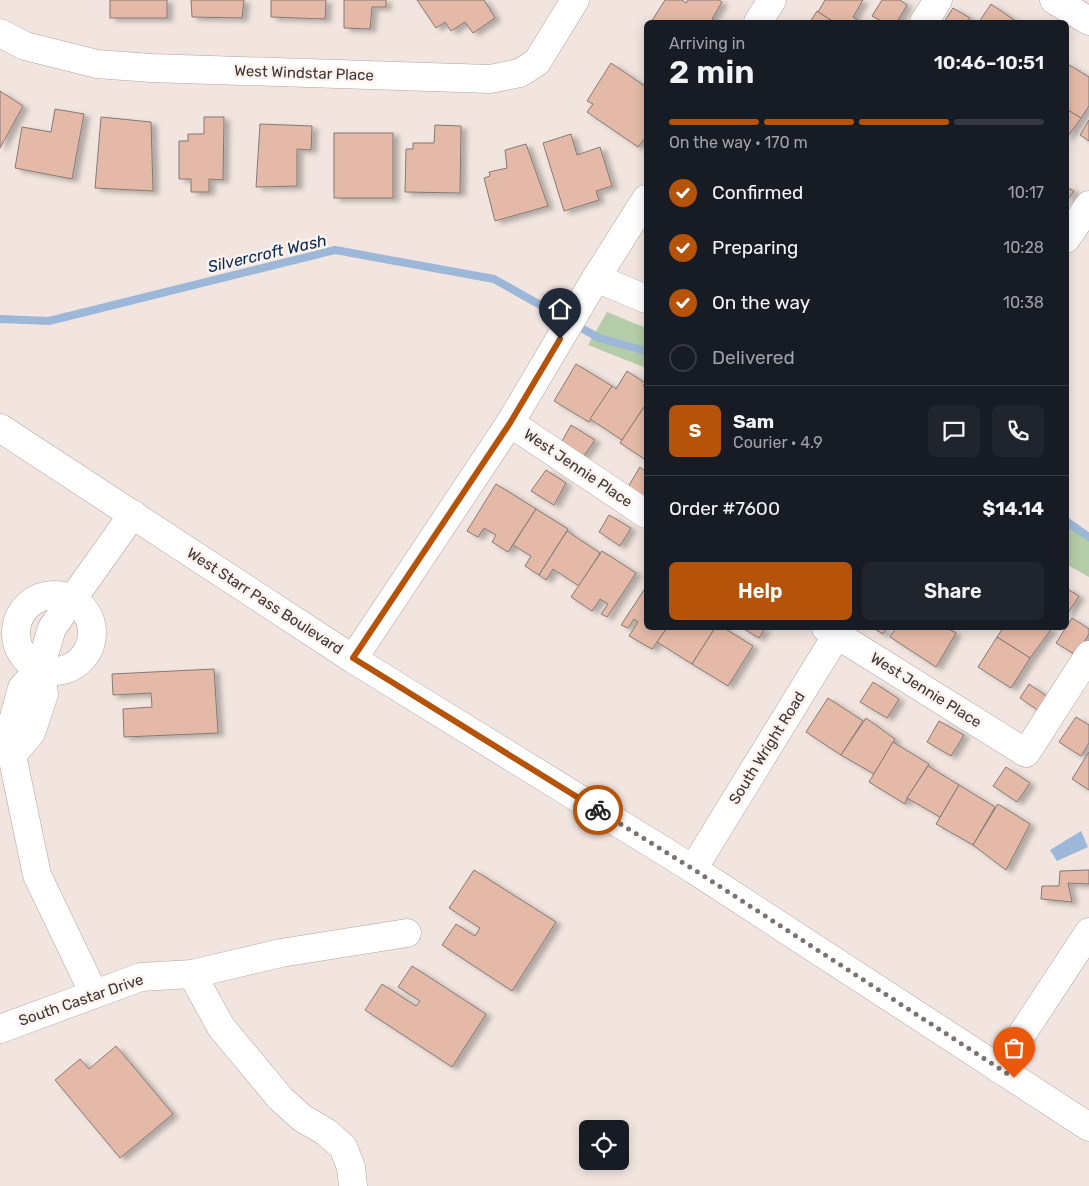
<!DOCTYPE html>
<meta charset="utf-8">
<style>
body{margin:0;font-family:Rubik,sans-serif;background:#20242c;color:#f1f3f6;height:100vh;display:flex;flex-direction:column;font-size:19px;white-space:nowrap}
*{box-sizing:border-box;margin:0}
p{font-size:16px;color:#9ea1a6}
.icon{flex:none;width:28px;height:28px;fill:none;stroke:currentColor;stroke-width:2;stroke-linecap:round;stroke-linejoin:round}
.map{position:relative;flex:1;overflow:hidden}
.sheet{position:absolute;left:644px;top:20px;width:425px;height:610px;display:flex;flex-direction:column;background:#171b24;border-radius:8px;box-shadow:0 2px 12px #0003}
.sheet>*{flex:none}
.fabs{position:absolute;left:579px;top:1120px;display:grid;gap:10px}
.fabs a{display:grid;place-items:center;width:50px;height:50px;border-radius:8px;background:#171b24;box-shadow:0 2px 12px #0003;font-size:25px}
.pin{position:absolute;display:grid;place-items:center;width:42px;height:42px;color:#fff;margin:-51px -21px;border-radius:50% 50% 50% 0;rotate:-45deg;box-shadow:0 0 5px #0007}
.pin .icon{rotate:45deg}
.courier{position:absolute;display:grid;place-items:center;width:50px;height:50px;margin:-25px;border:4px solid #b45309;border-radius:50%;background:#fff;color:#222;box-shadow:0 1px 6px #0007}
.headline em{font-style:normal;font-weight:600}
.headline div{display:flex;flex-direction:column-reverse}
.headline{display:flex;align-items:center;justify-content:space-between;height:85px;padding:0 25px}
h1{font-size:32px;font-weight:600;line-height:38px}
.bar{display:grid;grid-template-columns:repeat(4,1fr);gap:8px 5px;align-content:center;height:60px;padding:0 25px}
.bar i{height:6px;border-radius:4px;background:#363941}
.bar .current{background:#b45309}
.bar p{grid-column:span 4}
.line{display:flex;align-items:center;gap:12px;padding:0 25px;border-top:1px solid #363941}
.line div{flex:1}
.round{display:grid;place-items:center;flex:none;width:52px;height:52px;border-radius:8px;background:#20242c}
ol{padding:0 25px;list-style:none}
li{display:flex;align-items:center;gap:15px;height:55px}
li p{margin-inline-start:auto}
li .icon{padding:5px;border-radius:50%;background:#b45309;color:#fff;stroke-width:4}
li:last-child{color:#9ea1a6}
li i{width:28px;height:28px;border:2px solid #363941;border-radius:50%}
.action{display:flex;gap:10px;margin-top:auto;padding:10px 25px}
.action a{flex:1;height:58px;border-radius:8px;background:#b45309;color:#fff;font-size:20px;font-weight:600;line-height:58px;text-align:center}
.action a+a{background:#20242c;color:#f1f3f6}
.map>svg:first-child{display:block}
.green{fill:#b5cca8}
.water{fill:#9db7d9}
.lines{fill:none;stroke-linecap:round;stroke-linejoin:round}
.stream{stroke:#9db7d9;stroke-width:8}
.building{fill:#e5b9a7;stroke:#857974;filter:url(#shadow)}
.minor-casing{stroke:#b0a49e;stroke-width:29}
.minor{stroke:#fff;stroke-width:28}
.done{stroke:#7c7370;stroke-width:5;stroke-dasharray:0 9}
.route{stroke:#b45309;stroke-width:6}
.labels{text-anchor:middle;stroke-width:5;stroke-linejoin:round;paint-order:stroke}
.street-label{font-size:15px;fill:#3c3634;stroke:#fdf2ee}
.water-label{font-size:16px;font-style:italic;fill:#042953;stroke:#fdf2ee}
</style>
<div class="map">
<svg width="1089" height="1186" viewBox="0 0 1089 1186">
<defs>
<filter id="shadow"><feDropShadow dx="5.5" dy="3" stdDeviation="2.5" flood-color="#0004"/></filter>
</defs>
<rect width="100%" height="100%" fill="#f2e5df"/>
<g class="green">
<path d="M 607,312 L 646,328 L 646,368 L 588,345 Z"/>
<path d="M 1066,521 L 1089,534 L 1089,577 L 1066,564 Z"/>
</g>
<path class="water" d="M 1081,831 L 1088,847 L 1057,861 L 1050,850 Z"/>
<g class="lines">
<g class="stream">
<path d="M 0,319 L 49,321 L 335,250 L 494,279 L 599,338 L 646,351"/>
<path d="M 1066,521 L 1089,537"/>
</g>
</g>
<g class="building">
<rect x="110" y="0" width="57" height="18"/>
<path d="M 191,0 L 244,0 L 242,18 L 192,17 Z"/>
<path d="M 271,0 L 326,0 L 325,19 L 271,17 Z"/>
<path d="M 344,0 L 386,0 L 386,7 L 372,7 L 370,29 L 344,28 Z"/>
<path d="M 417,0 L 484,0 L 495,18 L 473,33 L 465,22 L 451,31 L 445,22 L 436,28 Z"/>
<path d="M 665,0 L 682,0 L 686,3 L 688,0 L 719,0 L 722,2 L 712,19 L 718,22 L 651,22 Z"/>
<path d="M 825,0 L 863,0 L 853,17 L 861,22 L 834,22 L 818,12 Z"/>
<path d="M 882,0 L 900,0 L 907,5 L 897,22 L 883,22 L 872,16 Z"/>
<path d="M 991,4 L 1017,22 L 979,22 Z"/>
<path d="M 953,8 L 970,18 L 967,22 L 944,22 Z"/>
<path d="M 817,11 L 818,12 L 834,22 L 810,22 Z"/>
<path d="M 611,63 L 646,87 L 646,137 L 638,147 L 587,112 L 593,104 L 587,101 Z"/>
<path d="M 1066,63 L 1089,77 L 1089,106 L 1081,118 L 1066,109 Z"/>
<path d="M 0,91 L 23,106 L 0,148 Z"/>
<path d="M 55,109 L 84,114 L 72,179 L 15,168 L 22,127 L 51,132 Z"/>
<path d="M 1066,109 L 1081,118 L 1066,139 Z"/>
<path d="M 101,117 L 151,122 L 153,191 L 95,188 Z"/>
<path d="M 204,117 L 224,117 L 223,180 L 209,179 L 209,192 L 191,192 L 191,179 L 179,179 L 179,141 L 188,141 L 188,134 L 204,134 Z"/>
<path d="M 1089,120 L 1089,141 L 1080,135 Z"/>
<path d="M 260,124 L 312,126 L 311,150 L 297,149 L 297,186 L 256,187 Z"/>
<path d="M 435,125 L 461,126 L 460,193 L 405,192 L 406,149 L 413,149 L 413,143 L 434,143 Z"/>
<rect x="334" y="133" width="59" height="65"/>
<path d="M 571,134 L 577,155 L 600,147 L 612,186 L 596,191 L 599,200 L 564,211 L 543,143 Z"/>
<path d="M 526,144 L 548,206 L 495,221 L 484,178 L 490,176 L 489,172 L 507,168 L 505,150 Z"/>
<path d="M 1066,187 L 1074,191 L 1066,202 Z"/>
<path d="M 576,364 L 612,386 L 589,422 L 554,401 Z"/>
<path d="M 627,371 L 645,383 L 643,386 L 646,388 L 646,404 L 622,440 L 590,419 L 612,386 L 616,389 Z"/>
<path d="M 646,404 L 646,460 L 620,443 Z"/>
<path d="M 571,425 L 595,440 L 583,457 L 561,443 Z"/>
<path d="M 640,467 L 646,472 L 646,498 L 628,487 Z"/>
<path d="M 546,470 L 566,483 L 554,505 L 531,491 Z"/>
<path d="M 496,484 L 536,509 L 508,552 L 492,542 L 496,535 L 484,528 L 478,537 L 467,531 Z"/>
<path d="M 536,509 L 568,529 L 539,575 L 525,566 L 531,556 L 513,545 Z"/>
<path d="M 609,515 L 631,528 L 620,546 L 599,532 Z"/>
<path d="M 567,531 L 600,553 L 579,586 L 553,569 L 546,580 L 539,575 Z"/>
<path d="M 602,551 L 636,573 L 607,617 L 601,614 L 608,604 L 600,599 L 592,611 L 571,597 Z"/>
<path d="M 646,587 L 646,628 L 667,628 L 652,649 L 629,636 L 638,622 L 634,619 L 628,628 L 621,625 Z"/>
<path d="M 1066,588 L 1079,596 L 1066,616 Z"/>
<path d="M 1072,618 L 1089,629 L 1089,634 L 1076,655 L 1056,643 Z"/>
<path d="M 667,628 L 715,628 L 692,664 L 657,642 Z"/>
<path d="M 715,628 L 724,628 L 753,646 L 728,686 L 692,664 Z"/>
<path d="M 742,628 L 765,628 L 759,638 Z"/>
<path d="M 873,628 L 887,628 L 883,634 Z"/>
<path d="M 896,628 L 947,628 L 956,633 L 936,667 L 890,637 Z"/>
<path d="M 1003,628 L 1052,628 L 1030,658 L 997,637 Z"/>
<path d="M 997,637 L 1030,658 L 1011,688 L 978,667 Z"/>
<path d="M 214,669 L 218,733 L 124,737 L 123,709 L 152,707 L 151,693 L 113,695 L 112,674 Z"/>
<path d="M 873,682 L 899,699 L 887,718 L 860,702 Z"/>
<path d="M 1029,684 L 1048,697 L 1039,711 L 1020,698 Z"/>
<path d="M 828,698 L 863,721 L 841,755 L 806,732 Z"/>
<path d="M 1076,717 L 1089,725 L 1089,743 L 1081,756 L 1059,742 Z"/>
<path d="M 866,718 L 895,739 L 874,774 L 841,755 Z"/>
<path d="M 939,721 L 964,735 L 951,756 L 927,742 Z"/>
<path d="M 893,742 L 929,764 L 907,798 L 905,804 L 869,782 Z"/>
<path d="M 1089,752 L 1089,790 L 1072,779 Z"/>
<path d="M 928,766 L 959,785 L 940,817 L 907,798 Z"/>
<path d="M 1006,767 L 1030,783 L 1017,802 L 993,786 Z"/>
<path d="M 959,785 L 995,807 L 973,845 L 936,824 Z"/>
<path d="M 998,804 L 1030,824 L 1006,870 L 973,845 Z"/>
<path d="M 474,870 L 556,922 L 512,991 L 442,945 L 456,924 L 475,936 L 480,928 L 449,908 Z"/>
<path d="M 1089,870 L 1089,884 L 1068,883 L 1072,902 L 1041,899 L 1042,886 L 1059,886 L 1060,871 Z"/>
<path d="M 412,966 L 486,1014 L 452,1067 L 365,1010 L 382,984 L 416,1006 L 420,1001 L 398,987 Z"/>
<path d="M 116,1046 L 173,1114 L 120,1158 L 55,1080 L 80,1059 L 89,1069 Z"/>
</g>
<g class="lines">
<g class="minor-casing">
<g id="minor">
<path d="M 1054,0 L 1089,21"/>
<path d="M 758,22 L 772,0"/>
<path d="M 924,22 L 938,0"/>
<path d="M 0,33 L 25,46 L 97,64 L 151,68 L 490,79 L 520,73 L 537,62 L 575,0"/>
<path d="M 1066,239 L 1089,205"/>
<path d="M 596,278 L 646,299"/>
<path d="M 510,423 L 646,514"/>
<path d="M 0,428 L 353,659 L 693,869 L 1089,1127"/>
<circle cx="54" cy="633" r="38"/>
<path d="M 826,628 L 1026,753 L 1089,655"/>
<path d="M 353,659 L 510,423 L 596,278 L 646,199"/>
<path d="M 40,668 L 44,694 L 31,733 L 12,755 L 11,728 L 22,688 L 40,668 L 52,628 L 133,514"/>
<path d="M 0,752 L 12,755 L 37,875 L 94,994"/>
<path d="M 693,869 L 841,628"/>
<path d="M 192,974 L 221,1027 L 280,1098 L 302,1118 L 326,1132 L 343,1147 L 351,1167 L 353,1186"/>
<path d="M 0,1029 L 141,977 L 192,974 L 281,953 L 407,933"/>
<path d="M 999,1069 L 1089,932"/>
</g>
</g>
<use href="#minor" class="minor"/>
</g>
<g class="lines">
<path class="done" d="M 598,810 L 693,869 L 1014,1078"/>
<path class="route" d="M 560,339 L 510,423 L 353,658 L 598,810"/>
</g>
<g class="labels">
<g class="street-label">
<text transform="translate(304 73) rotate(2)" y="5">West Windstar Place</text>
<text transform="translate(578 468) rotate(34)" y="5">West Jennie Place</text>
<text transform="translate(265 601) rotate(33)" y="5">West Starr Pass Boulevard</text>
<text transform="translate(926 690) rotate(32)" y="5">West Jennie Place</text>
<text transform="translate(767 748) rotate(-58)" y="5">South Wright Road</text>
<text transform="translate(81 1000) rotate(-19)" y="5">South Castar Drive</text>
</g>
<g class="water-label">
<text transform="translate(267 253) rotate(-13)" y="6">Silvercroft Wash</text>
</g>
</g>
</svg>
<div class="fabs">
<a><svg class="icon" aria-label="locate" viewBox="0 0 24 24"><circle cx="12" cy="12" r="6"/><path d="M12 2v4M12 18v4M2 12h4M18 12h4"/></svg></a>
</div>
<div class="pin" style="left:1014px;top:1078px;background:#ea580c"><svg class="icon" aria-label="bag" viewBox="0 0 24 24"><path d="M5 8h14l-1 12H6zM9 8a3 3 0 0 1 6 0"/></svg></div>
<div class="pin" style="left:560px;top:339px;background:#1f2937"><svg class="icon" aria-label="home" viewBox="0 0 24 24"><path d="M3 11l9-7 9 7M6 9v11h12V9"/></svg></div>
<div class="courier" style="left:598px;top:810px"><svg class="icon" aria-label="bike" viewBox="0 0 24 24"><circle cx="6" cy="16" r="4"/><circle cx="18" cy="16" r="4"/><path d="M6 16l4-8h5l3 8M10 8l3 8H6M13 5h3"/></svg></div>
<section class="sheet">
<div class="headline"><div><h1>2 min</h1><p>Arriving in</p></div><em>10:46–10:51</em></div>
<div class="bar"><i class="current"></i><i class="current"></i><i class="current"></i><i></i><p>On the way · 170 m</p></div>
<ol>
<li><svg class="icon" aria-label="check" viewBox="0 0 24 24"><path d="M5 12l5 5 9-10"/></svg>Confirmed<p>10:17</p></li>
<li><svg class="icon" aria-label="check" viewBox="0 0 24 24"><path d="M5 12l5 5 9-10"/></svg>Preparing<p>10:28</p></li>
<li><svg class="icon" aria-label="check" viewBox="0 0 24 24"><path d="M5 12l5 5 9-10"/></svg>On the way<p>10:38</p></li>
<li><i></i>Delivered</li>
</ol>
<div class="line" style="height:90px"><b class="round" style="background:#b45309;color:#fff">S</b><div><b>Sam</b><p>Courier · 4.9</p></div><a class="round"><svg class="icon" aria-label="chat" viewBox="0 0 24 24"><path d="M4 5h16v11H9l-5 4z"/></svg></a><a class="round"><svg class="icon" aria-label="phone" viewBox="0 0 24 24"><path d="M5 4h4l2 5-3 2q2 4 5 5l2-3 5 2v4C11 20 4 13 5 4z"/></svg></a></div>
<div class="line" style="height:65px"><div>Order #7600</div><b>$14.14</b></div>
<div class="action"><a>Help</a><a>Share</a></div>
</section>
</div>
